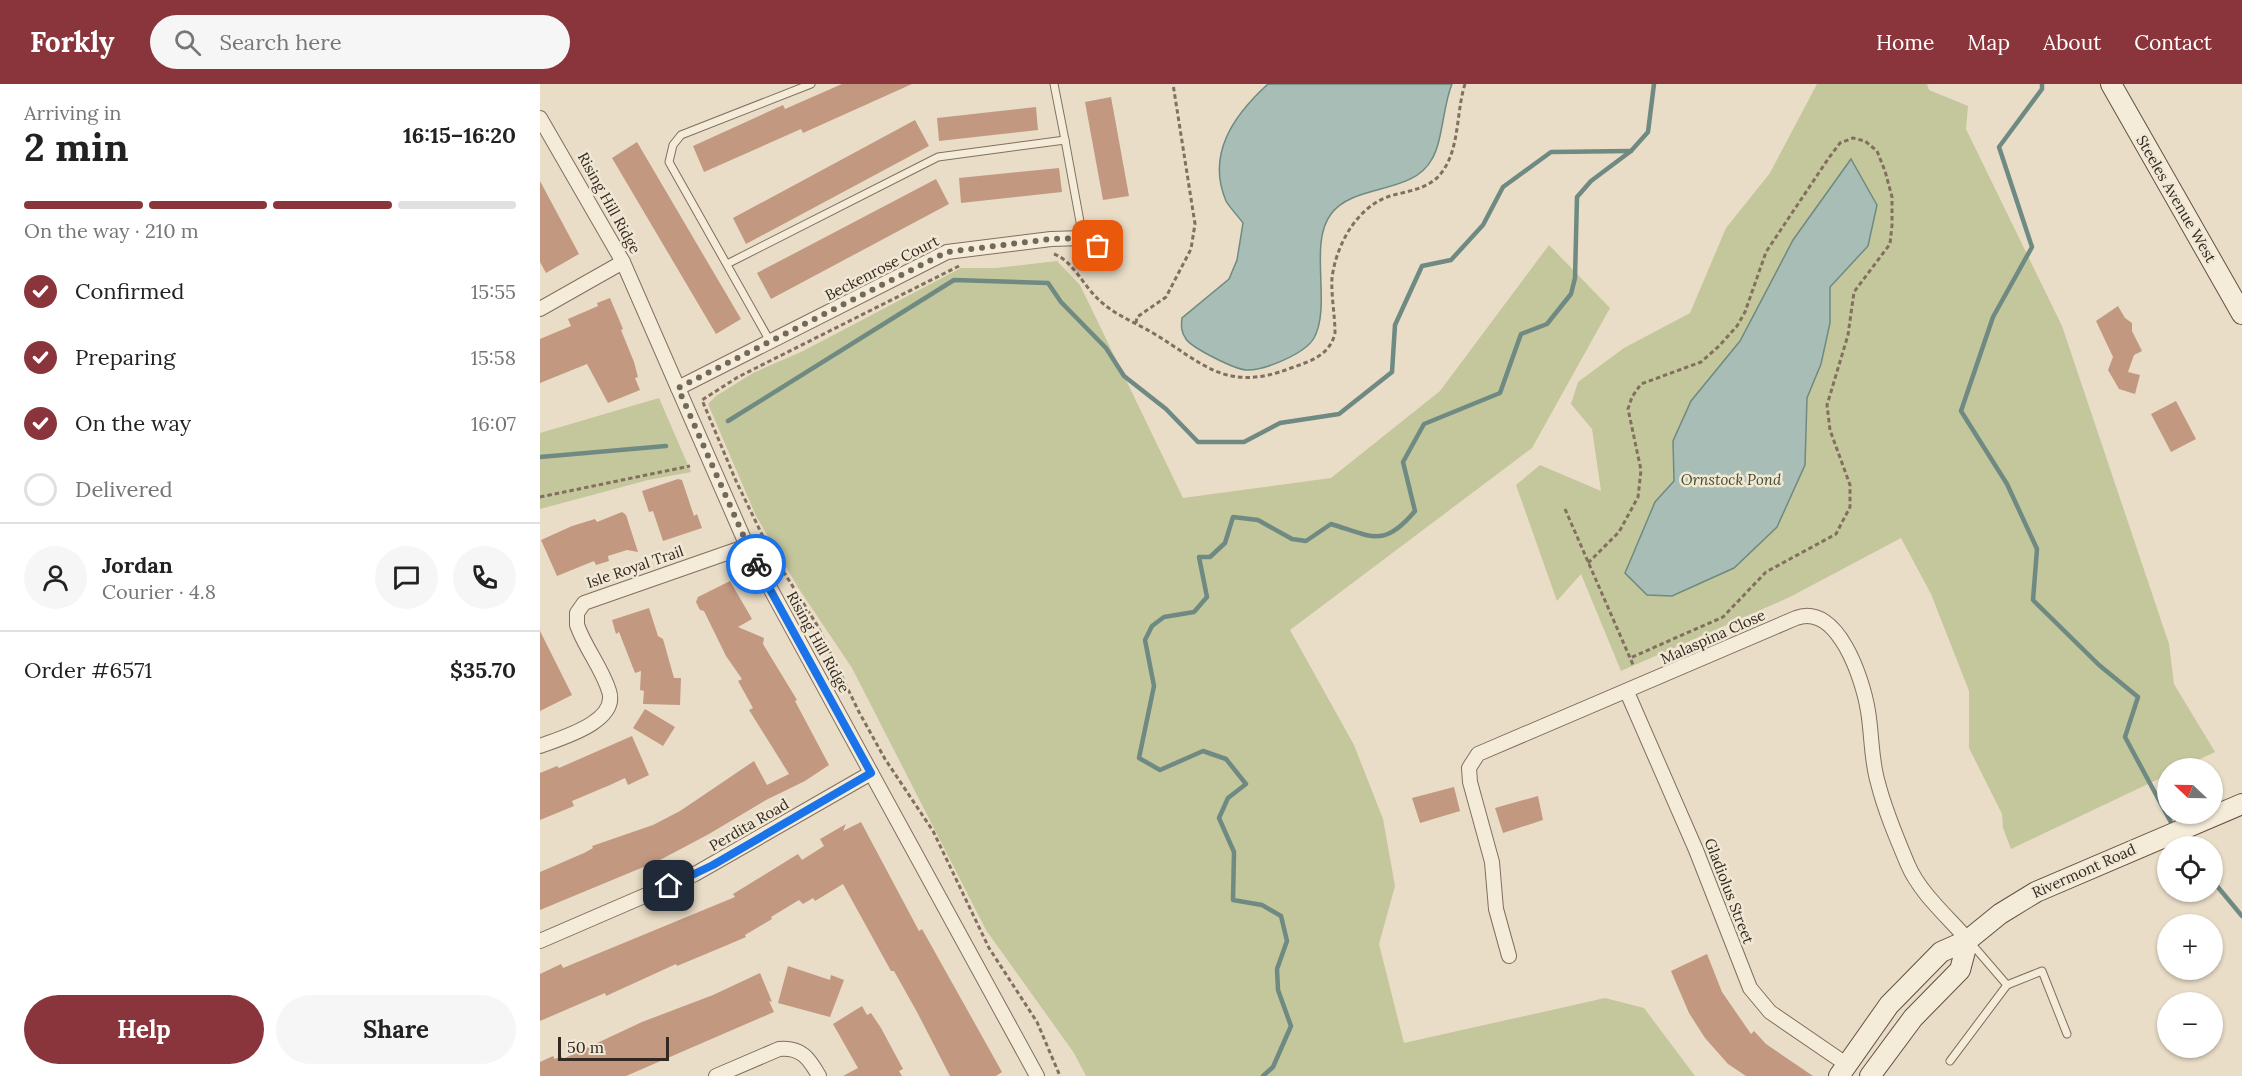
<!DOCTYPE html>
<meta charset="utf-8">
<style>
body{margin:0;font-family:Lora,serif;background:#f6f6f6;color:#222;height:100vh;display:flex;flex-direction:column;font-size:22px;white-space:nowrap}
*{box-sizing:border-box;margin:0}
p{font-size:20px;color:#767676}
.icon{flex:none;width:33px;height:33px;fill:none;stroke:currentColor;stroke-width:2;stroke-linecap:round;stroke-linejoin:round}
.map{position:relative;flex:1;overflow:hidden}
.details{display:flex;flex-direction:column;background:#fff;width:540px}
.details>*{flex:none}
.needle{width:39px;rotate:292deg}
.tools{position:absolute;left:1617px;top:674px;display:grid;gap:12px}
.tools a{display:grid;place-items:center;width:66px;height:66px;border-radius:50%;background:#fff;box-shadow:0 2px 4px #0004;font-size:30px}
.scale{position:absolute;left:18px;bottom:15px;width:111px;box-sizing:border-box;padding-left:6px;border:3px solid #342920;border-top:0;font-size:16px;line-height:21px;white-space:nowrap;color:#342920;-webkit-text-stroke:4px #f1e7d5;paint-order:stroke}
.pin{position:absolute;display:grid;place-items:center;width:51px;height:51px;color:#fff;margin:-26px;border-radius:12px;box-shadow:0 3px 9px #0006}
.courier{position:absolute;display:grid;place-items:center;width:60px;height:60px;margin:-30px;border:4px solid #1a73e8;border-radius:50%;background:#fff;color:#222;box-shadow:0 2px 8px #0007}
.headline em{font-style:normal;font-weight:700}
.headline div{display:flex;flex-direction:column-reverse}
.headline{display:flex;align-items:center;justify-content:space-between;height:102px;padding:0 24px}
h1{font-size:39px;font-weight:700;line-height:45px}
.bar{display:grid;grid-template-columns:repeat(4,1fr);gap:9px 6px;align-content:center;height:72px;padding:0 24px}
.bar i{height:8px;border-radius:4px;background:#e0e0e0}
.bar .active{background:#8a353b}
.bar p{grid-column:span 4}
.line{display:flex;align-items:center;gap:15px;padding:0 24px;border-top:2px solid #e0e0e0}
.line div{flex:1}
.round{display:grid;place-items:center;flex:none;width:63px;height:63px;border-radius:32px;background:#f6f6f6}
ol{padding:0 24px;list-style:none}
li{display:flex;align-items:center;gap:18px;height:66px}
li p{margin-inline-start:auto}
li .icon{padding:6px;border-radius:50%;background:#8a353b;color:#fff;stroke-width:4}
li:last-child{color:#767676}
li i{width:33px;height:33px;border:3px solid #e0e0e0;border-radius:50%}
.cta{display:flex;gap:12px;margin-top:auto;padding:12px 24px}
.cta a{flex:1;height:69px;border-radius:36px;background:#8a353b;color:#fff;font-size:24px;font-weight:700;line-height:69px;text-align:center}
.cta a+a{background:#f6f6f6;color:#222}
header{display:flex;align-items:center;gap:36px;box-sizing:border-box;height:84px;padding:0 30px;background:#8a353b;color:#fff}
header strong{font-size:28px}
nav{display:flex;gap:33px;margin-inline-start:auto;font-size:21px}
.search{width:420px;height:54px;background:#f6f6f6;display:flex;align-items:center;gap:15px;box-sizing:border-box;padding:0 21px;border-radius:33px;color:#767676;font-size:22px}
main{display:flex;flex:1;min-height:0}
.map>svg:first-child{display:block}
.green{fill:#c4c69c}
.water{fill:#a7bdb5;stroke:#6f8a82;stroke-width:1.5}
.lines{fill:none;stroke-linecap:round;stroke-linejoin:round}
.stream{stroke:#6f8a82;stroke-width:4.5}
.building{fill:#c39881}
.lane-casing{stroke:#826f5e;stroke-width:9}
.street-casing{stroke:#826f5e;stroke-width:16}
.secondary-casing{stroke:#645141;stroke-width:22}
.path{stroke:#826f5e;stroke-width:3;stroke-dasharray:4.5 3;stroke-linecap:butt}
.lane{stroke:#f5ebd9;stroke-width:7}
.street{stroke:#f5ebd9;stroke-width:14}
.secondary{stroke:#f5ebd9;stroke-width:20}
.done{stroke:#73685a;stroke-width:6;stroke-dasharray:0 10.8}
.route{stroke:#1a73e8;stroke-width:8}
.labels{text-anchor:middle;stroke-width:5;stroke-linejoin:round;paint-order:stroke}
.street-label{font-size:15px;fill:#342920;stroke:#f1e7d5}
.park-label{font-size:15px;font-style:italic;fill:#474e29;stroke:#f1e7d5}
</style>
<header>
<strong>Forkly</strong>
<div class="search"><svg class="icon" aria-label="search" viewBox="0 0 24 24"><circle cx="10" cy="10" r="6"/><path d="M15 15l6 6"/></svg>Search here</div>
<nav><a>Home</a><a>Map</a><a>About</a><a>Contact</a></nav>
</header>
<main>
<section class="details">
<div class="headline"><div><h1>2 min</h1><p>Arriving in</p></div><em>16:15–16:20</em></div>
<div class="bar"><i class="active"></i><i class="active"></i><i class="active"></i><i></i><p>On the way · 210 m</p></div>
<ol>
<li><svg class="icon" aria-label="check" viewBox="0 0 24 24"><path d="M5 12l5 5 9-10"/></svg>Confirmed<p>15:55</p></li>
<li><svg class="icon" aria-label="check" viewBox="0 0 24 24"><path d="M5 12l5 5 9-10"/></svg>Preparing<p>15:58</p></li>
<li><svg class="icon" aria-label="check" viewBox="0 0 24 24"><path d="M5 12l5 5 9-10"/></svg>On the way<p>16:07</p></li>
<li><i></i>Delivered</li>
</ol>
<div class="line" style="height:108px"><a class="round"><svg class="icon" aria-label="person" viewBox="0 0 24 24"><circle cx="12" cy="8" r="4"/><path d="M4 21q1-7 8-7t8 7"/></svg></a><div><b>Jordan</b><p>Courier · 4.8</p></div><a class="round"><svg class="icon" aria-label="chat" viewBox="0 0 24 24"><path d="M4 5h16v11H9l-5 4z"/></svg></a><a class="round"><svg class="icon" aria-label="phone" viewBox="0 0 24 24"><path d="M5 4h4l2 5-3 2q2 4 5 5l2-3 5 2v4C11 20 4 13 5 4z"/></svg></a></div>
<div class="line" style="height:78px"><div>Order #6571</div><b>$35.70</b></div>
<div class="cta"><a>Help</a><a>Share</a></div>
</section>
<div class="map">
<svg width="1702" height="992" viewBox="0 0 1702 992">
<rect width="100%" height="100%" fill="#e9ddc7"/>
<g class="green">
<path d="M 1277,0 L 1387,0 L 1389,6 L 1428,22 L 1426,45 L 1522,242 L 1629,560 L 1634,600 L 1675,668 L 1641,684 L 1628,684 L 1627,691 L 1471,765 L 1463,744 L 1462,730 L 1429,664 L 1429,607 L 1391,510 L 1361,454 L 1250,513 L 1081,587 L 1041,490 L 1017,517 L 976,401 L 1000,381 L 1061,407 L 1052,345 L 1031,320 L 1038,298 L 1084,264 L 1150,229 L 1186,144 L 1230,89 Z"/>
<path d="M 1009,161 L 1070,224 L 992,364 L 750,546 L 814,661 L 843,735 L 855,802 L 839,860 L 864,959 L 1065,914 L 1104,924 L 1155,992 L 546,992 L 534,969 L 446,846 L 312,584 L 259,505 L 216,432 L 168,320 L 176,312 L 213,289 L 263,267 L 421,184 L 456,184 L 517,177 L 540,201 L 643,414 L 791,394 L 900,307 Z"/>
<path d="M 119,314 L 151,388 L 108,396 L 0,425 L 0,349 Z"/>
</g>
<g class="water">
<path d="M 728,0 L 912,0 C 903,21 903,56 892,75 C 873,111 814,99 791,130 C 768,160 792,221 774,254 C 765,270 723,287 706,286 C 694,285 652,264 646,255 C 641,248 641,242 642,234 L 689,195 L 697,176 L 703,139 C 698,132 690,124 686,117 C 666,70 694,31 728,0 Z"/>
<path d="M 1311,75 L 1337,121 L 1328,162 L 1290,203 L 1290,239 L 1281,280 L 1267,314 L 1265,381 L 1237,443 L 1194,484 L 1132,512 L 1107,511 L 1085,489 L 1115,418 L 1134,397 L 1133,357 L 1151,317 L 1200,257 L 1253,156 Z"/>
</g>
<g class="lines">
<g class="stream">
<path d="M 1502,0 L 1502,5 L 1459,63 L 1492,163 L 1453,233 L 1421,327 L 1467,400 L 1497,465 L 1493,516 L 1559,581 L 1598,613 L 1585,653 L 1634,744"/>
<path d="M 188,337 L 414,196 L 508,199 L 521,218 L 566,264 L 584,292 L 626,325 L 658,358 L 704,358 L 740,339 L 799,330 L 852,288 L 855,241 L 882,182 L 911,176 L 943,141 L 963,103 L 1011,68 L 1091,67"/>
<path d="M 0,373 L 126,362"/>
<path d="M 1638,752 L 1645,762"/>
<path d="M 1672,796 L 1702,832"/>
<path d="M 723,992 L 733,983 L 751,942 L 738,906 L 737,885 L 747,857 L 741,832 L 722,821 L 693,816 L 694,768 L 679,734 L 688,714 L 706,700 L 686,675 L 663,667 L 620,686 L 599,674 L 614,602 L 605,556 L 612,542 L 624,533 L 654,528 L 667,513 L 659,473 L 670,473 L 685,459 L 693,433 L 718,436 L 752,455 L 766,457 L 791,440 C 833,453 844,464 875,427 L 863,378 L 884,340 L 960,309 L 981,250 L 1007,240 L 1031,210 L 1035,194 L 1037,113 L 1051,97 L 1091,67 L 1108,48 L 1114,0"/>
</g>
</g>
<g class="building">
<path d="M 302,0 L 372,0 L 263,49 L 261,45 L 164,88 L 153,62 L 243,21 L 245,25 Z"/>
<path d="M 571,13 L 589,112 L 563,116 L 545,18 Z"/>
<path d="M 496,23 L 498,46 L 399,57 L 397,34 Z"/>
<path d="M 375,36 L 389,62 L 206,160 L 193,134 Z"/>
<path d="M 97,58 L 201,235 L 176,250 L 72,74 Z"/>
<path d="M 519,84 L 522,108 L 421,119 L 419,94 Z"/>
<path d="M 396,95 L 409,120 L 231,215 L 217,189 Z"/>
<path d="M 0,97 L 39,170 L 6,189 L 0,178 Z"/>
<path d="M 70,214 L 83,245 L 81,246 L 94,278 L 98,293 L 95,294 L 100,306 L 68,319 L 47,280 L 0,299 L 0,255 L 31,242 L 28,235 L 58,222 L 57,219 Z"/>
<path d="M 1578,222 L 1585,234 L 1592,239 L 1592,247 L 1602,267 L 1594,271 L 1588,288 L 1600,291 L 1595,310 L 1579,305 L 1568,286 L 1573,273 L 1556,237 Z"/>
<path d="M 1636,317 L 1656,355 L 1631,368 L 1611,330 Z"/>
<path d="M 138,395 L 142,396 L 154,432 L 157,430 L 162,444 L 123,457 L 113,427 L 109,428 L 102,407 Z"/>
<path d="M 82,428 L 86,431 L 98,468 L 87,466 L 68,472 L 69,477 L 56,481 L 54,477 L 17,492 L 1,456 L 32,442 L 55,435 L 57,438 Z"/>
<path d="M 190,497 L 212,535 L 198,543 L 224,554 L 223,560 L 257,616 L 255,617 L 289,681 L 265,697 L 226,716 L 169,750 L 118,777 L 0,826 L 0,788 L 44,769 L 53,764 L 52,762 L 113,741 L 140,727 L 214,677 L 227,701 L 249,690 L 209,626 L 213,624 L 198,597 L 202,595 L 186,572 L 164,527 L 160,526 L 156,518 L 158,513 Z"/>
<path d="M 109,524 L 118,552 L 123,555 L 134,594 L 141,594 L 140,621 L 103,620 L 104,607 L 100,606 L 101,587 L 95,589 L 79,548 L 76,550 L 72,536 Z"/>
<path d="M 0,547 L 32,611 L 0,627 Z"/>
<path d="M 105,625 L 135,643 L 123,662 L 93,644 Z"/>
<path d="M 92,652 L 109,691 L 88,701 L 85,694 L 70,701 L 32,717 L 34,722 L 0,736 L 0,689 L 17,682 L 19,684 Z"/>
<path d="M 914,703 L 920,727 L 880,739 L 872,714 Z"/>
<path d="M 998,712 L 1003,736 L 963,749 L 955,724 Z"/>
<path d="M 321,738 L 379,847 L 382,845 L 462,988 L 456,992 L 410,992 L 377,928 L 354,887 L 351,887 L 303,800 L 275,817 L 273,814 L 263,820 L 259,816 L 231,833 L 232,835 L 205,851 L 206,853 L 185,862 L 137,882 L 136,880 L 66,912 L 65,909 L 0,937 L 0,890 L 21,880 L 23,884 L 195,813 L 193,810 L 258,770 L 262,776 L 284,762 L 280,755 L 306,740 L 303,747 Z"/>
<path d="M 1167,870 L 1182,908 L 1211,950 L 1214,947 L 1226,960 L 1273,992 L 1206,992 L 1188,980 L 1165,954 L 1149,929 L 1131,887 Z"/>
<path d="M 248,882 L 290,896 L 291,891 L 304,896 L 290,933 L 238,919 Z"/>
<path d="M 220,889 L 232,918 L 229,917 L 234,928 L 86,992 L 0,992 L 0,978 L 13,972 L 15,975 L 21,972 L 23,975 L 102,938 L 173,911 Z"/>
<path d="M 322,922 L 327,931 L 331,929 L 341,944 L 363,985 L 359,987 L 362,992 L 303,992 L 318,984 L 293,940 Z"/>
</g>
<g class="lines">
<g class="lane-casing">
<g id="lane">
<path d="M 525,56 L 543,154"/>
<path d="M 189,179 L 398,73 L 525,56 L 514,0"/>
<path d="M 231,259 L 129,78 L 133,61 L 141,51 L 271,0"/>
<path d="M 1430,858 L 1467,901 L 1502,887 L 1527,950"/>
<path d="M 1410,977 L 1467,901"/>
</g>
</g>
<g class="street-casing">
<g id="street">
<path d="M 0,34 L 83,178 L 207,462 L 497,992"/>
<path d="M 0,225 L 83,178"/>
<path d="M 138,304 L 407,168 L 511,155 L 543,154 L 573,171"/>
<path d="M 1087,608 L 1156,766 L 1210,904 L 1230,928 L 1306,980"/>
<path d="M 0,662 C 21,654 79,638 69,607 C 62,584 45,564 37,541 L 37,529 L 44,519 L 207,462"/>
<path d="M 0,857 L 155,790 L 331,689"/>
<path d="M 969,872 L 956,825 L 952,778 L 930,698 L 929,684 L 938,670 L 1256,534 C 1298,518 1323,596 1328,627 C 1332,651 1331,676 1338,699 C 1345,727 1357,755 1368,781 C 1380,809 1408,833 1428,856"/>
<path d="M 176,992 L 239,965 C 261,963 269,974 279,992"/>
</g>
</g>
<g class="secondary-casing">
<g id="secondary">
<path d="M 1571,0 L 1702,230"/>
<path d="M 1299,992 L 1349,921 L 1401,868 L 1428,856 L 1460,830 L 1496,808 L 1702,720"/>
<path d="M 1330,992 L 1373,934 L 1420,886 L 1428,856"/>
</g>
</g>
<g class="path">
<path d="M 514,170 C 533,177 543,201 558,215 C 573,230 594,238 613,249 C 664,280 686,309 751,284 C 771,277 790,271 795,249 C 795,231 791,212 792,194 C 796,162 816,123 850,112 C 868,107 890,105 902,88 C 920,64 916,28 925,0"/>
<path d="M 419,182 L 198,293 L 162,316 L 196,397 L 228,463 L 277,541 L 319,628 L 345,675 L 393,747 L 449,864 L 497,938 L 520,992"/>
<path d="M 596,239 L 597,233 L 626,213 L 651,165 L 655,140 L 633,0"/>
<path d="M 0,413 L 150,382"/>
<path d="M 1025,425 L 1094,583"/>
<path d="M 1048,479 L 1079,448 L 1098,413 L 1101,386 L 1088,325 L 1092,313 L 1101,300 L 1161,278 L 1179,262 L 1197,242 L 1205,228 L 1226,168 L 1288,75 L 1300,59 L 1313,54 L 1325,57 L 1337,67 L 1345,87 L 1352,113 L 1352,141 L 1350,160 L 1314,208 L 1308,251 L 1287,321 L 1290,346 L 1310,401 L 1310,423 L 1296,450 L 1226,488 L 1183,533 L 1090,574"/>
</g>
<use href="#lane" class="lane"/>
<use href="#street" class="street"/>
<use href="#secondary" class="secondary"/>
</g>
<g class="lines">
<path class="done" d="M 216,480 L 138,304 L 407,168 L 511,155 L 543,154 L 558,162"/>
<path class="route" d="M 129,802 L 173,781 L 331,689 L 216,480"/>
</g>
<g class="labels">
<g class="street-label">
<text transform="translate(1636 115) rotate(60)" y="5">Steeles Avenue West</text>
<text transform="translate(69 119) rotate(61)" y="5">Rising Hill Ridge</text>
<text transform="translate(342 184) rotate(-27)" y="5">Beckenrose Court</text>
<text transform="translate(95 483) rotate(-19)" y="5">Isle Royal Trail</text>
<text transform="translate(1173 553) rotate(-24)" y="5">Malaspina Close</text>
<text transform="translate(278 558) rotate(61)" y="5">Rising Hill Ridge</text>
<text transform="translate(209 741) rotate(-30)" y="5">Perdita Road</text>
<text transform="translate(1544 787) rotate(-24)" y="5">Rivermont Road</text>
<text transform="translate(1189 807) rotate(69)" y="5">Gladiolus Street</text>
</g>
<g class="park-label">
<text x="1191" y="401">Ornstock Pond</text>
</g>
</g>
</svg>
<div class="tools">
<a><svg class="needle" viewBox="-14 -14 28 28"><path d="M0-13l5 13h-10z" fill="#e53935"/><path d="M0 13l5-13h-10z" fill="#767676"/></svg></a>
<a><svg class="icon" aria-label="locate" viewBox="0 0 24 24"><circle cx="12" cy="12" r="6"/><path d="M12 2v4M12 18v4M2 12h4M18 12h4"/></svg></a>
<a>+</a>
<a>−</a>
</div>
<div class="scale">50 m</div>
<div class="pin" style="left:558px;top:162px;background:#ea580c"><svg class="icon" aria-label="bag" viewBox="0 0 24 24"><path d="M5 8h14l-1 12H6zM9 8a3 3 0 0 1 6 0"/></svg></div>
<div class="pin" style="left:129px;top:802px;background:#1f2937"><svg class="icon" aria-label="home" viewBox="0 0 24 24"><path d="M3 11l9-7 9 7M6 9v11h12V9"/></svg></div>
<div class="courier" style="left:216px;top:480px"><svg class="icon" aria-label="bike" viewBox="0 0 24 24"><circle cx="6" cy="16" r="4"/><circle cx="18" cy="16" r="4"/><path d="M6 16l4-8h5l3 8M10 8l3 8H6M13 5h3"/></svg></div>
</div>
</main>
